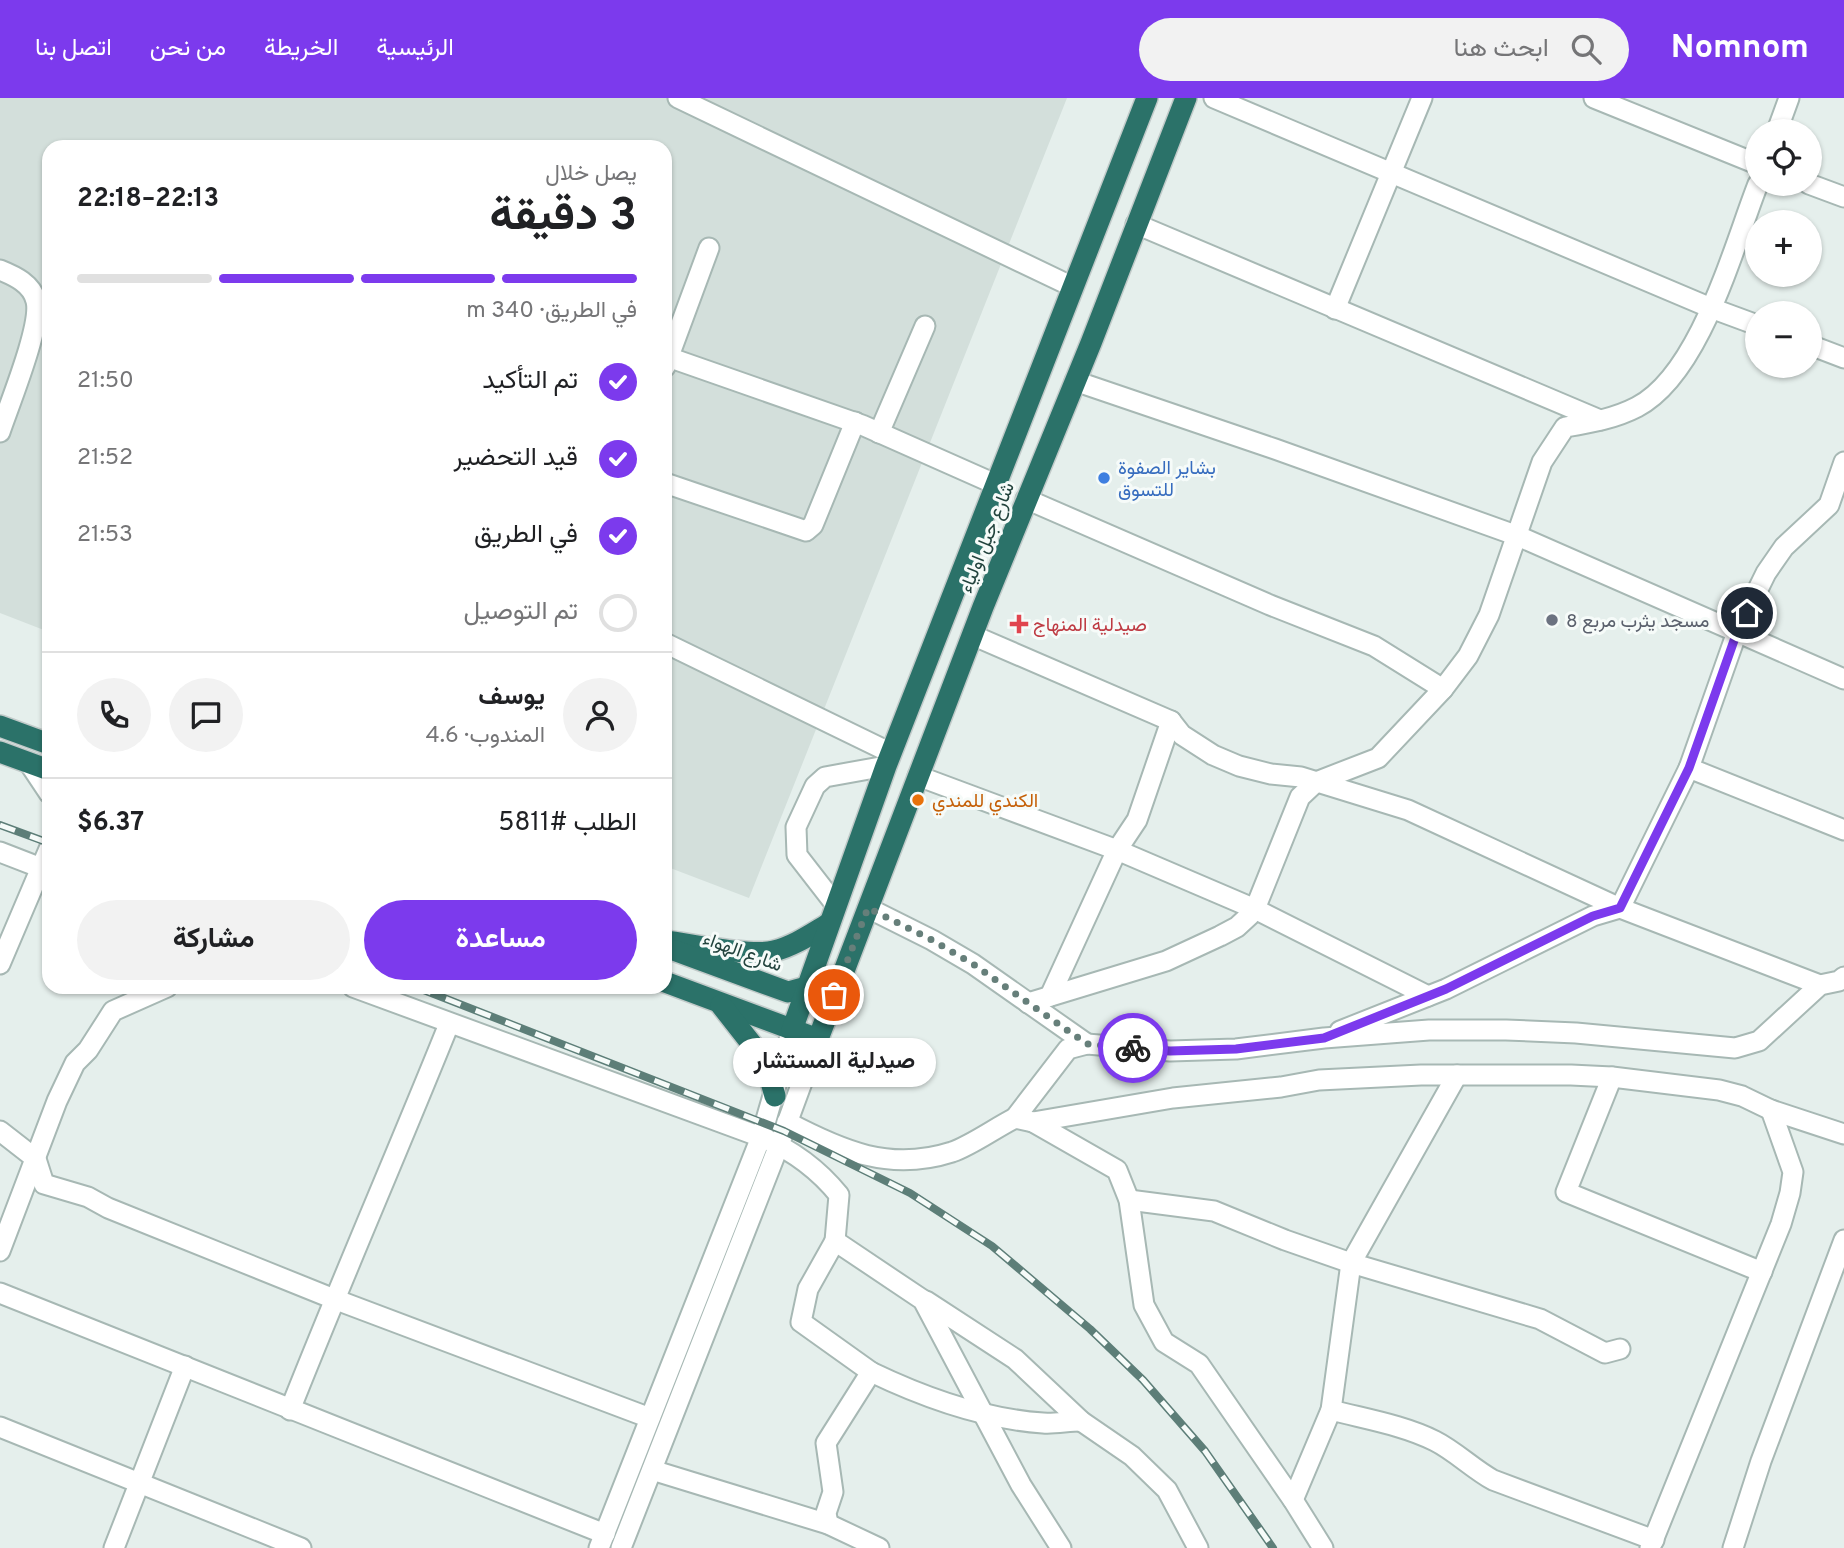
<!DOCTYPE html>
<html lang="ar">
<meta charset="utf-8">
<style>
body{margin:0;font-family:Overpass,Vazirmatn,sans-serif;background:#f2f2f2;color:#202124;direction:rtl;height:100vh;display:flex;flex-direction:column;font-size:26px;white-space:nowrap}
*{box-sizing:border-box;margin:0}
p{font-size:23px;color:#757577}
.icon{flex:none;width:38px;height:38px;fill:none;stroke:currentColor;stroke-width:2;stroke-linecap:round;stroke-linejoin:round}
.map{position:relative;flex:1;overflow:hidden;direction:ltr}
.panel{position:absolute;left:42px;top:42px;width:630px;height:854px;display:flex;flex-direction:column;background:#fff;border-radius:21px;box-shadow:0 2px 5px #0004;direction:rtl}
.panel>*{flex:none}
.controls{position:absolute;left:1745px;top:21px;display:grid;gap:14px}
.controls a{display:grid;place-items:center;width:77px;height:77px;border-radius:50%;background:#fff;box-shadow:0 2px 5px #0004;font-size:35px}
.pin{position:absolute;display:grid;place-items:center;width:60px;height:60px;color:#fff;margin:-30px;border:4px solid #fff;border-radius:50%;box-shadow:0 2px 7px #0007}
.courier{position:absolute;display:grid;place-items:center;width:70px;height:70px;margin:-35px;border:5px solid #7c3aed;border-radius:50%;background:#fff;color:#222;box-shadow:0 2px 9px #0007}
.bubble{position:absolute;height:49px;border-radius:24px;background:#fff;box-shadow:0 2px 5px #0004;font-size:23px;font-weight:700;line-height:49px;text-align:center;direction:rtl}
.overview em{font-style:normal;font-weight:700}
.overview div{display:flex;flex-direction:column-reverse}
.overview{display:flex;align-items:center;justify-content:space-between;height:119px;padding:0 35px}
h1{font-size:46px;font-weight:700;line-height:52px}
.bar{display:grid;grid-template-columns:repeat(4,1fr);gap:10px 7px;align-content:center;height:84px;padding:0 35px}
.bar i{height:9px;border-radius:5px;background:#e0e0e0}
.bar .active{background:#7c3aed}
.bar p{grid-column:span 4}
.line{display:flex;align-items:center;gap:18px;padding:0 35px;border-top:2px solid #e0e0e0}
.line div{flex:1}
.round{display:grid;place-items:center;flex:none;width:74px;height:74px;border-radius:37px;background:#f2f2f2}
ol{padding:0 35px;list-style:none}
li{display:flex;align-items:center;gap:21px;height:77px}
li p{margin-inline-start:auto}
li .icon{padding:7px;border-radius:50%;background:#7c3aed;color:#fff;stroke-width:4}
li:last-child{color:#757577}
li i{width:38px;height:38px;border:4px solid #e0e0e0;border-radius:50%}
.primary-button{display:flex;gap:14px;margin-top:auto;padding:14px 35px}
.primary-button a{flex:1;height:80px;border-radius:42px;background:#7c3aed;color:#fff;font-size:28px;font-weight:700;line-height:80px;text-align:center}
.primary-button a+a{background:#f2f2f2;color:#202124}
header{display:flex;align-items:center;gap:42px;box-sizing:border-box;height:98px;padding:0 35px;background:#7c3aed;color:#fff}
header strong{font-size:33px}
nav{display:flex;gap:38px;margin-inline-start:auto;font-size:24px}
.search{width:490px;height:63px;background:#f2f2f2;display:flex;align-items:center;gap:18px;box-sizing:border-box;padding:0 24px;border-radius:38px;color:#757577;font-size:26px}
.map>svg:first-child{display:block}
.built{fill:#d3dfdb}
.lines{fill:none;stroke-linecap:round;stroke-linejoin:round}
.minor-casing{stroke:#a7b8b4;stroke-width:23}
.highway-casing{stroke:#c1cac9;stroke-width:24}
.minor{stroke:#fff;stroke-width:19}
.highway{stroke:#2b7269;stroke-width:21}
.rail-casing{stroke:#5d7e78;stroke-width:8}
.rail{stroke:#f6fbf9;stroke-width:5;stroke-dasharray:16;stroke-linecap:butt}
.done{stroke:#667f7a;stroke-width:7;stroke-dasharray:0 12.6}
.route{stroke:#7c3aed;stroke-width:9}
.shop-dot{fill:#3f7fe0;stroke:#f6fbf9;stroke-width:2.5}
.worship-dot{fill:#6b7280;stroke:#f6fbf9;stroke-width:2.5}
.health-dot{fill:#e0444e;stroke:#f6fbf9;stroke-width:2.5}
.food-dot{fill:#e8710a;stroke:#f6fbf9;stroke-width:2.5}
.labels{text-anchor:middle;stroke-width:6;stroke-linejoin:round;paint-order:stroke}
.shop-label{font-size:19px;fill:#366cbe;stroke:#f6fbf9;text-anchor:start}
.street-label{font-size:19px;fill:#22433d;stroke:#f6fbf9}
.worship-label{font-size:19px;fill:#5b616d;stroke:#f6fbf9;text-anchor:start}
.health-label{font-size:19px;fill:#be3a42;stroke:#f6fbf9;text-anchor:start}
.food-label{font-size:19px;fill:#c56008;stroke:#f6fbf9;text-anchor:start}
</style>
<header>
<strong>Nomnom</strong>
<div class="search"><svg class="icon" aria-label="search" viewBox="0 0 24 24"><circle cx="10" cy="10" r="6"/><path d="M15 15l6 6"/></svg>ابحث هنا</div>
<nav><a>الرئيسية</a><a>الخريطة</a><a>من نحن</a><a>اتصل بنا</a></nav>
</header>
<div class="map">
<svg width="1844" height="1450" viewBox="0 0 1844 1450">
<rect width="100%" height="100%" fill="#e5efec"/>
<path class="built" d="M 0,0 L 1067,0 L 749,800 L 665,768 L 665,49 L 49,49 L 49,534 L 0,515 Z"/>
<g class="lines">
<g class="minor-casing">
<g id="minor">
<path d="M 678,0 L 1073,189"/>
<path d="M 1214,0 L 1711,210 L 1757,227"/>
<path d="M 1594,0 L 1757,66"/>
<path d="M 1777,33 L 1789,0"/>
<path d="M 1809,86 L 1844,99"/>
<path d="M 1136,126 L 1600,322"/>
<path d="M 0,172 C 15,178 32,186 36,203 C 42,227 9,307 0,334"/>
<path d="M 1335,211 L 1422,0"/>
<path d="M 1810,247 L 1844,260"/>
<path d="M 665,258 L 862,327 L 995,386"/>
<path d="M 665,269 L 709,150"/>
<path d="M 1075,283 L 1275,351 L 1518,438 L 1844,581"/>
<path d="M 879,335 L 925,228"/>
<path d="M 665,385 L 806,433 L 813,427 L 855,324"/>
<path d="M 1026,401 L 1270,507 L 1374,548 L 1443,591"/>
<path d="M 972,537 L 1171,623 L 1182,637 L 1213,657 L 1239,668 L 1271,676 L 1301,679 L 1408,712 L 1620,810 L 1820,887"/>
<path d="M 665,545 L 891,655"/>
<path d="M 29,665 L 49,695"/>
<path d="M 1689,670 L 1844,732"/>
<path d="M 918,678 L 1117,752 L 1255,811 L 1428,898"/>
<path d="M 0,754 L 49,773"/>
<path d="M 835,806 L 797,757 L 796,729 L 815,688 L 825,679 L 886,668"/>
<path d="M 868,810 L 932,842 L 973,866 L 1087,946"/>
<path d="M 0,866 L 49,751"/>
<path d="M 353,889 L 761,1039 C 792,1052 818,1071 839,1097 L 835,1143 L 923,1202 L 1021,1387 L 1061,1450"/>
<path d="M 1050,898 L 1117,752 L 1137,722 L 1171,623"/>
<path d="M 1028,905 L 1166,863 L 1220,838 L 1237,829 L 1250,817 L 1255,811 L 1300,699 L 1316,684 L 1378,660 L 1443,591 L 1468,558 L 1489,517 L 1542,364 L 1565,329 C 1589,325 1614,321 1637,309 C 1700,276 1733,150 1758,86"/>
<path d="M 1340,933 L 1446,891 L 1593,818 L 1620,810 L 1689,670 L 1737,534 L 1766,475 L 1784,449 L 1829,407 L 1844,364"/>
<path d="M 1612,979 L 1566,1094 L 1762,1174"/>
<path d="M 1015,1020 L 1068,951 L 1087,946 L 1170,953 L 1236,951 L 1324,940 L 1429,932 L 1506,932 L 1576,935 L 1735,950 L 1759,943 L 1820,887 L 1839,883 L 1844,879"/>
<path d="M 787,1024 C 842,1053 890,1074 952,1054 C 972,1047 995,1030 1015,1020 L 1033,1024 L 1173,1000 L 1281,989 L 1319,982 L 1421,977 L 1571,977 L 1612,979 L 1719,992 L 1742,998 L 1771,1012 L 1844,1036"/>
<path d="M 1033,1024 L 1117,1072 L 1129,1102 L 1144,1207 L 1164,1244 L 1199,1266 L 1293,1402 L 1323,1450"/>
<path d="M 0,1033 L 36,1061 L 44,1086 L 88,1099 L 108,1110 L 334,1201 L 650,1320"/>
<path d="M 1129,1102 L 1214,1113 L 1285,1142 L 1351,1165 L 1540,1221 L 1605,1255 L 1620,1251"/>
<path d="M 0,1153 L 57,1003 L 75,965 L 88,952 L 113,913 L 167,889"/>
<path d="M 0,1195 L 605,1436"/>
<path d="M 926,1203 L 1015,1261 L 1081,1323 L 1132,1358 L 1167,1392 L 1198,1450"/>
<path d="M 871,1274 C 923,1299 984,1321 1043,1325 C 1055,1326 1068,1323 1081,1323"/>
<path d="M 290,1312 C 341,1183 397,1055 449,926"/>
<path d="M 1331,1312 C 1365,1321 1403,1327 1435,1343 C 1455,1353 1473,1371 1493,1382 L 1654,1442"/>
<path d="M 0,1329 L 301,1450"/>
<path d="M 652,1372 L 828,1426 L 879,1450"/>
<path d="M 1293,1402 L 1331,1312 L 1351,1165 L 1457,977"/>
<path d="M 828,1426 L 826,1415 L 833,1394 L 826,1345 L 871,1274 L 801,1224 L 808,1191 L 835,1143"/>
<path d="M 114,1450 L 185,1268"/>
<path d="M 599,1450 L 761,1039 L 792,932"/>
<path d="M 621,1450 L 779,1047 L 818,941"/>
<path d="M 1650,1450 L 1781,1126 L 1790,1095 L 1793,1074 L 1771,1012"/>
<path d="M 1733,1450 L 1761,1363 L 1844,1142"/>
</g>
</g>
<g class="highway-casing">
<g id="highway">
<path d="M 0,628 L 49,646"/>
<path d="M 0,654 L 49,672"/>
<path d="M 665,843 C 691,846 751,859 774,853 C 794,848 811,836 828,826"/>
<path d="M 676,853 L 788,894 L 806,889"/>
<path d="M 665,884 L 818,941 L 983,509 L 1091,245 L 1186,0"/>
<path d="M 721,907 L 765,963 L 775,998"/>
<path d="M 792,932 L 886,668 L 1147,0"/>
</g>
</g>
<use href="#minor" class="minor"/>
<use href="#highway" class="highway"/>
<g class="rail-casing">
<g id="rail">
<path d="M 0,727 L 49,745"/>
<path d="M 416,889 L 784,1033 L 910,1095 L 992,1148 L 1090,1231 L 1143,1282 L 1205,1353 L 1273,1450"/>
</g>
</g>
<use href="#rail" class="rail"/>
</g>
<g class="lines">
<path class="done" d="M 834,897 L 868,810 L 932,842 L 973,866 L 1087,946 L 1133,950"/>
<path class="route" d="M 1133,950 L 1170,953 L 1236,951 L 1324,940 L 1446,891 L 1593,818 L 1620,810 L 1689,670 L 1737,534 L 1747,515"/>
</g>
<circle class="shop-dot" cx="1104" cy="380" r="7"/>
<circle class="worship-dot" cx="1552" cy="522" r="7"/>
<path class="health-dot" d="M1015.5 515.5h7v7h7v7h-7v7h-7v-7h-7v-7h7z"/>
<circle class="food-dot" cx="918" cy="702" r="7"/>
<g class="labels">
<g class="shop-label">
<text x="1118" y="376">بشاير الصفوة<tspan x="1118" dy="22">للتسوق</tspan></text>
</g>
<g class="street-label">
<text transform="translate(986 439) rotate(-68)" y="7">شارع جبل اولياء</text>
<text transform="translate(743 853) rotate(20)" y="7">شارع الهواء</text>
</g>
<g class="worship-label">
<text x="1566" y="529">مسجد يثرب مربع 8</text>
</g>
<g class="health-label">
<text x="1033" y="533">صيدلية المنهاج</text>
</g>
<g class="food-label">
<text x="932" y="709">الكندي للمندي</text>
</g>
</g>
</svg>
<div class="controls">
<a><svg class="icon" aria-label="locate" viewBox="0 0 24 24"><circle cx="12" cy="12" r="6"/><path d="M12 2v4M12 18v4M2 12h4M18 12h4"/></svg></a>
<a>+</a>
<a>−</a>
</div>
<div class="pin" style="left:834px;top:897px;background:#ea580c"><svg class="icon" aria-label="bag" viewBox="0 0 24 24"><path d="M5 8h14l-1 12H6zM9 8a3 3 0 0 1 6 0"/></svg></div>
<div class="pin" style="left:1747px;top:515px;background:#1f2937"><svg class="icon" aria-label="home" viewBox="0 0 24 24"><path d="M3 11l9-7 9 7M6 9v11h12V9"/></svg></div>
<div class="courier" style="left:1133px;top:950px"><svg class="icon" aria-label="bike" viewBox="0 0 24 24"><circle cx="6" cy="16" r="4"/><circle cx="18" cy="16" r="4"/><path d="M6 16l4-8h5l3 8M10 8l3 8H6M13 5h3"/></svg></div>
<div class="bubble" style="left:733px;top:940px;width:203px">صيدلية المستشار</div>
<section class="panel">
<div class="overview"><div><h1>3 دقيقة</h1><p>يصل خلال</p></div><em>22:13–22:18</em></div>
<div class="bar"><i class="active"></i><i class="active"></i><i class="active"></i><i></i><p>في الطريق · 340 m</p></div>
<ol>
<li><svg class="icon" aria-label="check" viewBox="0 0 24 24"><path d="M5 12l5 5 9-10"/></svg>تم التأكيد<p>21:50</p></li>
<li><svg class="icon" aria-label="check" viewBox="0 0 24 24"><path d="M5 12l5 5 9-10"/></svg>قيد التحضير<p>21:52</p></li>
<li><svg class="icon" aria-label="check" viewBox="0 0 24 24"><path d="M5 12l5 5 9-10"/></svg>في الطريق<p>21:53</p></li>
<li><i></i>تم التوصيل</li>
</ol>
<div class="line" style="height:126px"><a class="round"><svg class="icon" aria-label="person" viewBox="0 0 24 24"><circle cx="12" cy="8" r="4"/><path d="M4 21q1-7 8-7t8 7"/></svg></a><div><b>يوسف</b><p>المندوب · 4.6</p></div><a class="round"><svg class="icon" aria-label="chat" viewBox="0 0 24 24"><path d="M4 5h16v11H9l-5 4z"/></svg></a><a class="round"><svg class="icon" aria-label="phone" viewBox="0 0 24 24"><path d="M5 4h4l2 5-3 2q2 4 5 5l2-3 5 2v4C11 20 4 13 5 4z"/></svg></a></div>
<div class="line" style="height:91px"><div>الطلب #5811</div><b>$6.37</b></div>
<div class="primary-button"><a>مساعدة</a><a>مشاركة</a></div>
</section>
</div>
